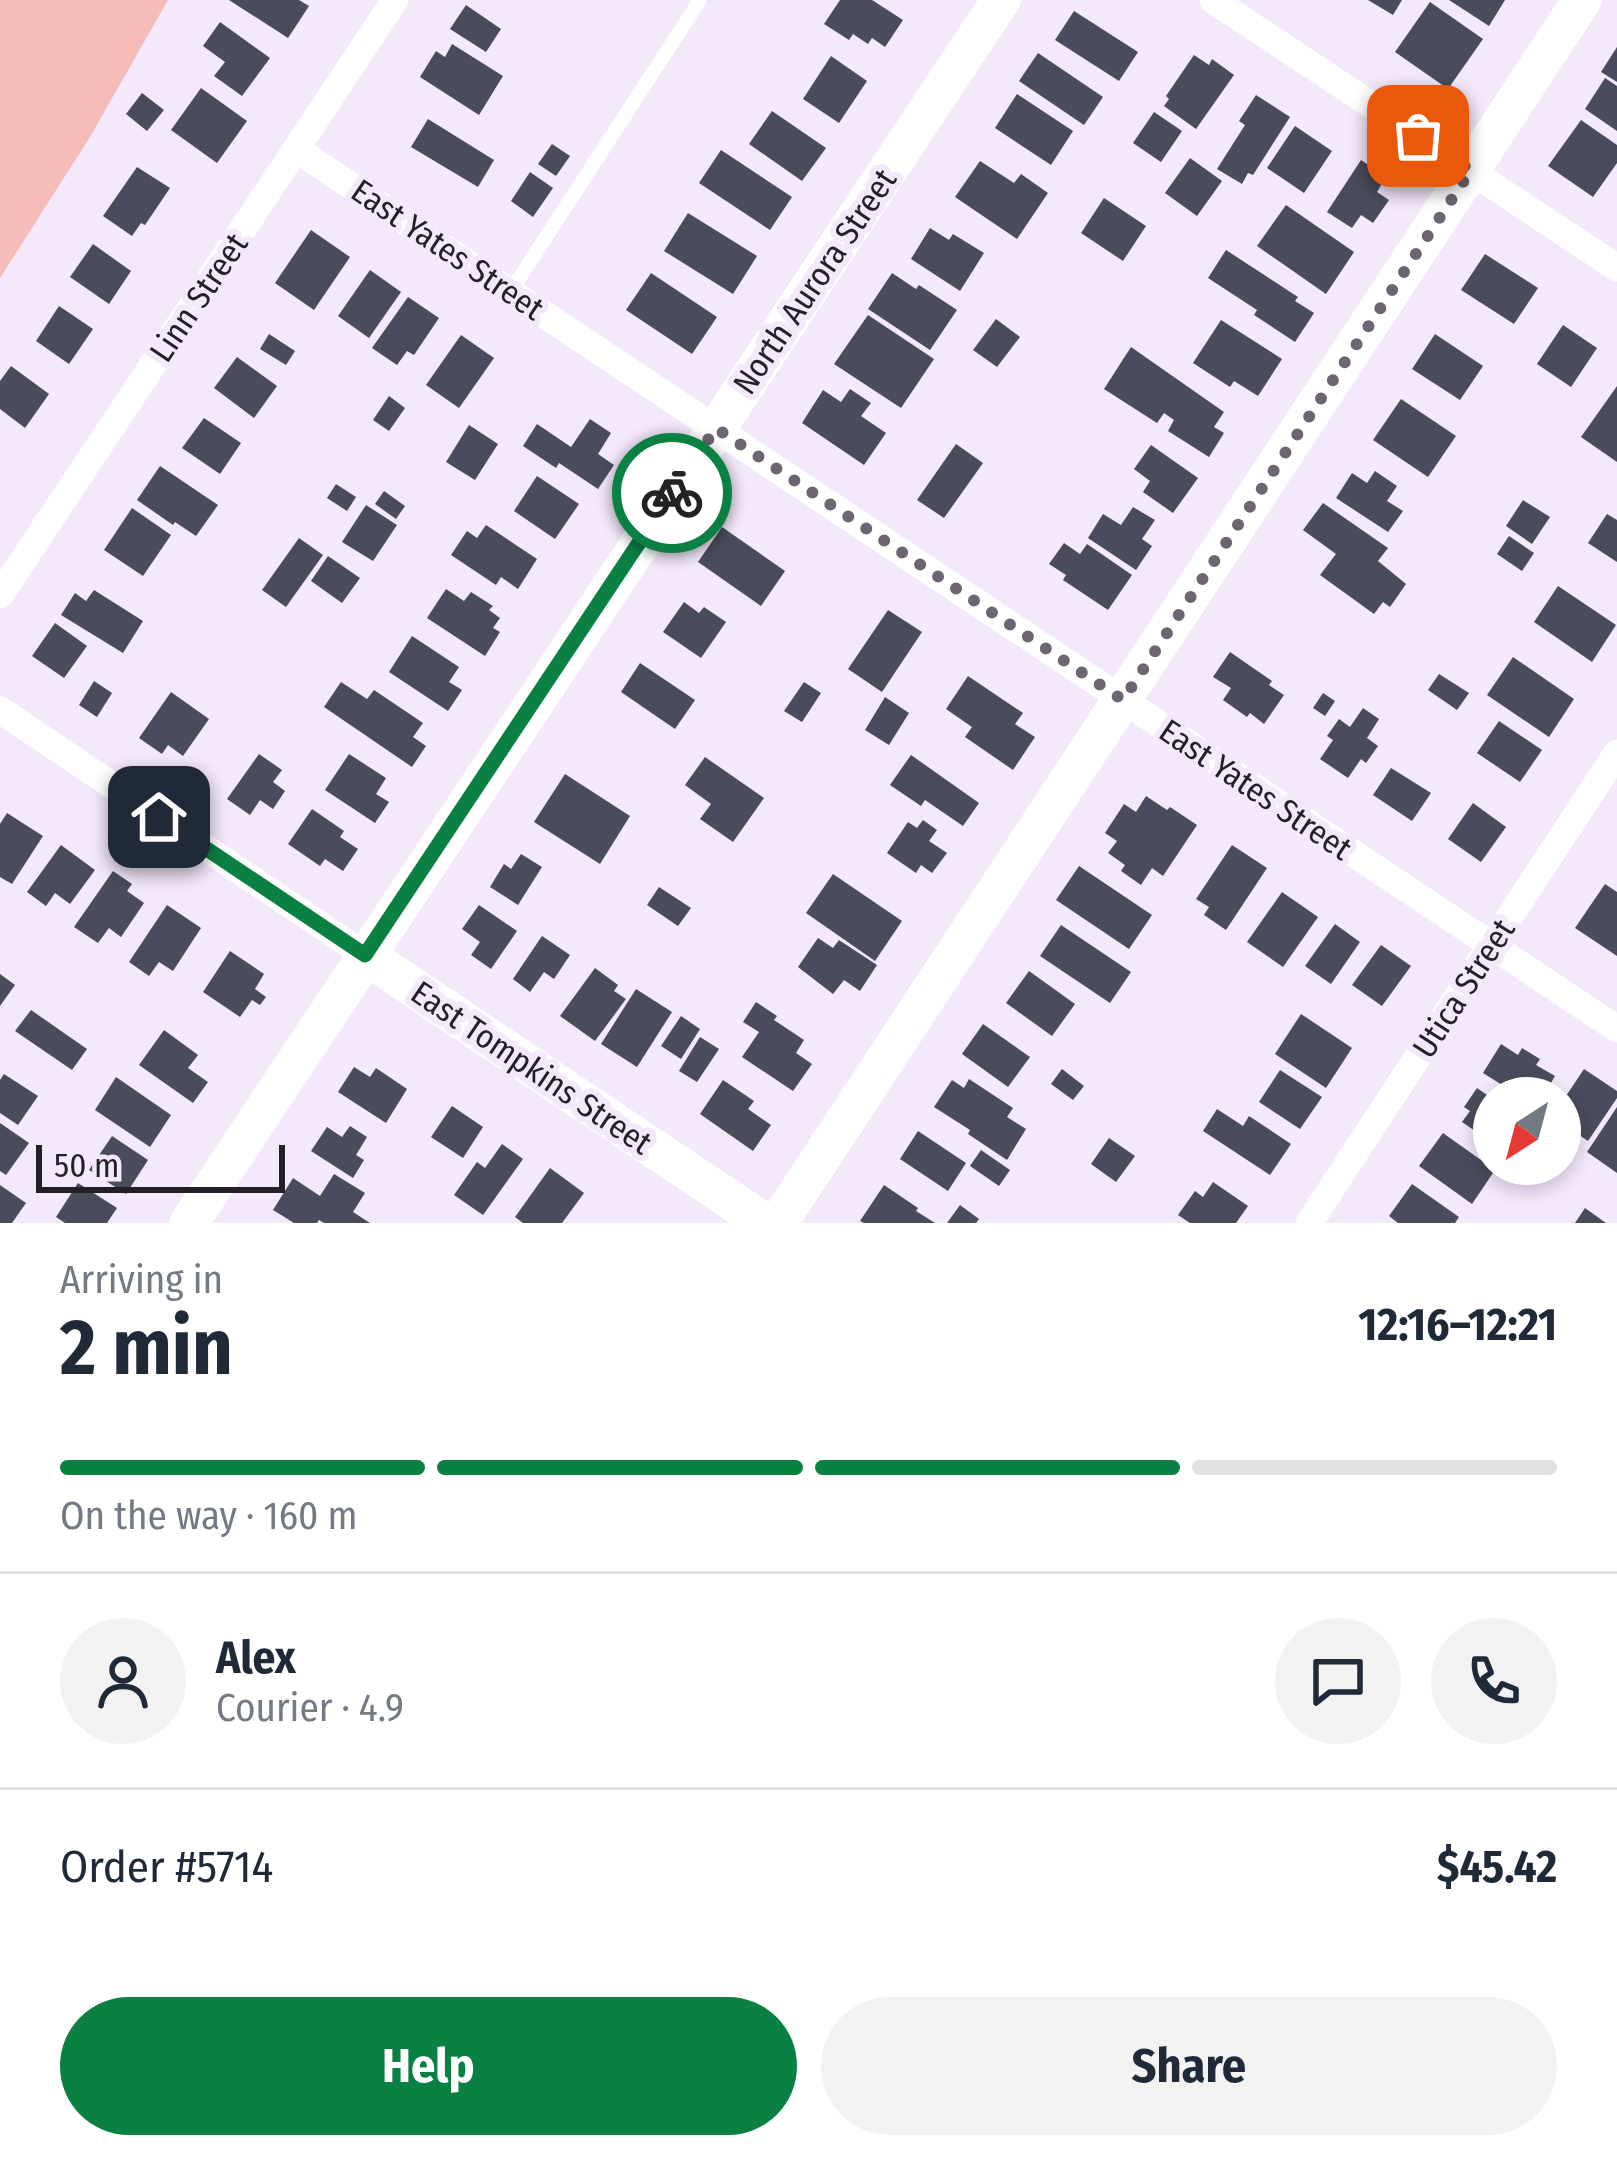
<!DOCTYPE html>
<meta charset="utf-8">
<style>
body{margin:0;font-family:"Fira Sans Condensed",sans-serif;background:#f2f2f3;color:#1f2937;height:100vh;display:flex;flex-direction:column;font-size:45px;white-space:nowrap}
*{box-sizing:border-box;margin:0}
p{font-size:39px;color:#747a83}
.icon{flex:none;width:66px;height:66px;fill:none;stroke:currentColor;stroke-width:2;stroke-linecap:round;stroke-linejoin:round}
.map{position:relative;height:1223px;overflow:hidden}
.details{display:flex;flex-direction:column;background:#fff;flex:1}
.details>*{flex:none}
.needle{width:78px;rotate:216deg}
.tools{position:absolute;left:1473px;top:1077px;display:grid;gap:24px}
.tools a{display:grid;place-items:center;width:108px;height:108px;border-radius:50%;background:#fff;box-shadow:0 6px 18px #0003;font-size:60px}
.scale{position:absolute;left:36px;bottom:30px;width:249px;box-sizing:border-box;padding-left:12px;border:6px solid #241f26;border-top:0;font-size:33px;line-height:42px;white-space:nowrap;color:#241f26;-webkit-text-stroke:9px #f4e8fb;paint-order:stroke}
.pin{position:absolute;display:grid;place-items:center;width:102px;height:102px;color:#fff;margin:-51px;border-radius:24px;box-shadow:0 6px 18px #0006}
.courier{position:absolute;display:grid;place-items:center;width:120px;height:120px;margin:-60px;border:9px solid #0b8043;border-radius:50%;background:#fff;color:#222;box-shadow:0 3px 15px #0007}
.headline em{font-style:normal;font-weight:700}
.headline div{display:flex;flex-direction:column-reverse}
.headline{display:flex;align-items:center;justify-content:space-between;height:204px;padding:0 60px}
h1{font-size:78px;font-weight:700;line-height:90px}
.bar{display:grid;grid-template-columns:repeat(4,1fr);gap:18px 12px;align-content:center;height:144px;padding:0 60px}
.bar i{height:15px;border-radius:9px;background:#e0e1e3}
.bar .current{background:#0b8043}
.bar p{grid-column:span 4}
.line{display:flex;align-items:center;gap:30px;padding:0 60px;border-top:3px solid #e0e1e3}
.line div{flex:1}
.round{display:grid;place-items:center;flex:none;width:126px;height:126px;border-radius:63px;background:#f2f2f3}
.cta{display:flex;gap:24px;margin-top:auto;padding:24px 60px}
.cta a{flex:1;height:138px;border-radius:72px;background:#0b8043;color:#fff;font-size:48px;font-weight:700;line-height:138px;text-align:center}
.cta a+a{background:#f2f2f3;color:#1f2937}
.map>svg:first-child{display:block}
.green{fill:#f6bcb9}
.building{fill:#4a4b5c}
.lines{fill:none;stroke-linecap:round;stroke-linejoin:round}
.lane{stroke:#fff;stroke-width:14}
.street{stroke:#fff;stroke-width:27}
.secondary{stroke:#fff;stroke-width:39}
.done{stroke:#6d6571;stroke-width:12;stroke-dasharray:0 21.6}
.route{stroke:#0b8043;stroke-width:15}
.labels{text-anchor:middle;stroke-width:12;stroke-linejoin:round;paint-order:stroke}
.street-label{font-size:33px;fill:#241f26;stroke:#f4e8fb}
</style>
<div class="map">
<svg width="1617" height="1223" viewBox="0 0 1617 1223">
<rect width="100%" height="100%" fill="#f4e8fb"/>
<path class="green" d="M 0,0 L 168,0 L 90,137 L 0,278 Z"/>
<g class="building">
<path d="M 229,0 L 299,0 L 309,6 L 288,38 Z"/>
<path d="M 840,0 L 872,0 L 903,20 L 885,47 L 872,38 L 868,44 L 853,34 L 849,40 L 824,24 Z"/>
<path d="M 1368,0 L 1402,0 L 1393,15 Z"/>
<path d="M 1449,0 L 1505,0 L 1489,26 Z"/>
<path d="M 1430,2 L 1483,39 L 1448,89 L 1395,52 Z"/>
<path d="M 466,5 L 501,29 L 486,52 L 450,29 Z"/>
<path d="M 1074,11 L 1138,52 L 1119,81 L 1055,40 Z"/>
<path d="M 220,22 L 270,58 L 242,96 L 214,76 L 225,62 L 203,46 Z"/>
<path d="M 452,44 L 503,76 L 479,115 L 420,77 L 436,51 L 445,57 Z"/>
<path d="M 1617,47 L 1617,82 L 1601,72 Z"/>
<path d="M 1038,53 L 1103,97 L 1084,125 L 1019,81 Z"/>
<path d="M 1194,55 L 1209,65 L 1212,59 L 1234,75 L 1196,129 L 1164,106 L 1169,99 L 1166,96 Z"/>
<path d="M 831,56 L 867,81 L 839,123 L 803,99 Z"/>
<path d="M 1605,78 L 1617,86 L 1617,131 L 1585,109 Z"/>
<path d="M 201,88 L 247,121 L 217,163 L 171,130 Z"/>
<path d="M 142,93 L 164,110 L 147,131 L 126,114 Z"/>
<path d="M 1017,94 L 1073,131 L 1051,165 L 995,128 Z"/>
<path d="M 1256,95 L 1290,117 L 1253,175 L 1248,173 L 1242,184 L 1217,169 L 1245,125 L 1239,121 Z"/>
<path d="M 772,111 L 826,148 L 802,181 L 749,144 Z"/>
<path d="M 1154,112 L 1182,131 L 1161,162 L 1133,143 Z"/>
<path d="M 428,119 L 494,160 L 478,187 L 411,147 Z"/>
<path d="M 1581,120 L 1617,145 L 1617,163 L 1593,197 L 1548,166 Z"/>
<path d="M 1295,126 L 1332,151 L 1304,193 L 1267,168 Z"/>
<path d="M 552,144 L 570,156 L 556,176 L 538,164 Z"/>
<path d="M 721,150 L 792,197 L 770,230 L 699,183 Z"/>
<path d="M 1190,158 L 1222,181 L 1197,216 L 1165,193 Z"/>
<path d="M 1361,160 L 1386,177 L 1377,192 L 1389,200 L 1373,223 L 1361,215 L 1352,228 L 1327,212 Z"/>
<path d="M 980,161 L 1014,183 L 1021,174 L 1048,193 L 1017,239 L 955,197 Z"/>
<path d="M 137,167 L 170,188 L 145,225 L 141,223 L 132,236 L 103,216 Z"/>
<path d="M 530,172 L 553,188 L 533,217 L 511,201 Z"/>
<path d="M 1104,198 L 1146,226 L 1123,261 L 1081,233 Z"/>
<path d="M 1286,205 L 1354,252 L 1326,294 L 1257,246 Z"/>
<path d="M 688,213 L 757,256 L 733,294 L 664,251 Z"/>
<path d="M 930,228 L 949,240 L 953,234 L 984,253 L 960,291 L 911,259 Z"/>
<path d="M 311,230 L 350,257 L 314,310 L 275,283 Z"/>
<path d="M 93,244 L 131,271 L 109,304 L 70,277 Z"/>
<path d="M 1226,250 L 1298,297 L 1295,301 L 1314,313 L 1295,342 L 1254,315 L 1257,310 L 1208,278 Z"/>
<path d="M 1485,254 L 1538,288 L 1514,324 L 1461,290 Z"/>
<path d="M 370,270 L 401,292 L 369,338 L 338,316 Z"/>
<path d="M 651,273 L 717,317 L 692,354 L 626,310 Z"/>
<path d="M 892,273 L 916,289 L 919,285 L 957,310 L 930,350 L 868,309 Z"/>
<path d="M 408,297 L 439,318 L 414,355 L 407,351 L 397,365 L 372,348 Z"/>
<path d="M 59,306 L 93,329 L 69,364 L 36,341 Z"/>
<path d="M 868,315 L 934,359 L 901,408 L 834,364 Z"/>
<path d="M 996,319 L 1020,337 L 997,367 L 973,350 Z"/>
<path d="M 1221,320 L 1282,359 L 1258,396 L 1234,381 L 1230,387 L 1193,363 Z"/>
<path d="M 1563,325 L 1597,348 L 1571,387 L 1537,364 Z"/>
<path d="M 269,334 L 295,351 L 286,365 L 260,349 Z"/>
<path d="M 1435,334 L 1483,366 L 1460,400 L 1412,369 Z"/>
<path d="M 461,335 L 494,358 L 459,408 L 426,385 Z"/>
<path d="M 1131,347 L 1224,412 L 1214,427 L 1224,433 L 1209,457 L 1168,431 L 1174,420 L 1164,413 L 1157,423 L 1104,389 Z"/>
<path d="M 237,357 L 277,386 L 254,418 L 214,388 Z"/>
<path d="M 11,366 L 49,394 L 25,428 L 0,409 L 0,381 Z"/>
<path d="M 1617,386 L 1617,462 L 1581,437 Z"/>
<path d="M 850,389 L 871,403 L 861,416 L 886,433 L 864,465 L 802,423 L 823,390 L 841,402 Z"/>
<path d="M 389,396 L 405,408 L 389,431 L 373,420 Z"/>
<path d="M 1401,399 L 1456,436 L 1428,477 L 1373,440 Z"/>
<path d="M 204,418 L 241,443 L 220,474 L 182,448 Z"/>
<path d="M 590,419 L 611,433 L 598,454 L 614,465 L 598,489 L 559,463 L 556,468 L 523,446 L 537,424 L 571,447 Z"/>
<path d="M 469,425 L 498,444 L 475,480 L 446,462 Z"/>
<path d="M 956,444 L 983,463 L 944,518 L 917,500 Z"/>
<path d="M 1151,445 L 1198,478 L 1173,513 L 1143,492 L 1150,481 L 1134,469 Z"/>
<path d="M 160,466 L 218,505 L 196,536 L 175,522 L 173,525 L 137,500 Z"/>
<path d="M 1375,471 L 1397,486 L 1387,501 L 1403,511 L 1388,532 L 1336,498 L 1352,473 L 1367,483 Z"/>
<path d="M 537,476 L 579,504 L 555,539 L 514,511 Z"/>
<path d="M 336,484 L 356,497 L 347,511 L 327,498 Z"/>
<path d="M 384,491 L 405,506 L 396,519 L 375,504 Z"/>
<path d="M 1523,500 L 1550,517 L 1532,544 L 1506,526 Z"/>
<path d="M 1323,503 L 1388,548 L 1378,561 L 1406,584 L 1390,607 L 1383,602 L 1374,614 L 1320,575 L 1336,554 L 1303,530 Z"/>
<path d="M 366,505 L 397,525 L 373,561 L 342,542 Z"/>
<path d="M 1133,507 L 1155,520 L 1142,539 L 1152,546 L 1136,570 L 1088,538 L 1103,514 L 1121,525 Z"/>
<path d="M 132,508 L 171,535 L 143,576 L 104,550 Z"/>
<path d="M 1607,514 L 1617,520 L 1617,562 L 1588,543 Z"/>
<path d="M 486,525 L 537,559 L 518,589 L 501,577 L 496,585 L 451,555 L 467,531 L 477,538 Z"/>
<path d="M 722,527 L 785,571 L 761,606 L 698,562 Z"/>
<path d="M 1509,536 L 1534,553 L 1522,571 L 1497,554 Z"/>
<path d="M 299,538 L 323,555 L 286,607 L 262,590 Z"/>
<path d="M 1064,543 L 1080,554 L 1087,544 L 1132,575 L 1108,610 L 1063,580 L 1066,575 L 1049,564 Z"/>
<path d="M 328,556 L 360,578 L 342,603 L 311,581 Z"/>
<path d="M 1558,586 L 1616,625 L 1592,662 L 1534,622 Z"/>
<path d="M 446,589 L 464,601 L 471,592 L 493,606 L 489,610 L 500,618 L 493,628 L 500,632 L 485,656 L 427,618 Z"/>
<path d="M 94,590 L 143,621 L 123,653 L 61,615 L 75,593 L 86,601 Z"/>
<path d="M 684,602 L 699,613 L 704,607 L 726,622 L 701,658 L 663,632 Z"/>
<path d="M 888,610 L 922,632 L 882,692 L 848,669 Z"/>
<path d="M 55,623 L 87,646 L 64,678 L 32,656 Z"/>
<path d="M 412,636 L 459,667 L 449,682 L 462,690 L 448,711 L 389,672 Z"/>
<path d="M 1230,652 L 1272,681 L 1269,685 L 1284,695 L 1264,724 L 1250,713 L 1247,717 L 1223,700 L 1231,688 L 1213,677 Z"/>
<path d="M 1513,657 L 1574,699 L 1549,737 L 1487,695 Z"/>
<path d="M 640,663 L 695,700 L 675,729 L 621,692 Z"/>
<path d="M 1439,674 L 1469,693 L 1457,710 L 1428,690 Z"/>
<path d="M 968,676 L 1023,713 L 1015,724 L 1035,737 L 1013,770 L 965,737 L 972,727 L 946,709 Z"/>
<path d="M 94,681 L 112,693 L 97,717 L 79,705 Z"/>
<path d="M 341,682 L 367,699 L 374,690 L 423,723 L 413,737 L 426,746 L 412,767 L 324,707 Z"/>
<path d="M 804,682 L 821,693 L 802,722 L 784,711 Z"/>
<path d="M 171,692 L 209,719 L 183,756 L 168,745 L 162,754 L 139,738 Z"/>
<path d="M 1323,693 L 1335,701 L 1325,716 L 1313,708 Z"/>
<path d="M 885,697 L 909,713 L 889,745 L 865,730 Z"/>
<path d="M 1363,708 L 1379,719 L 1367,738 L 1378,746 L 1366,763 L 1361,759 L 1348,778 L 1320,759 L 1333,740 L 1327,736 L 1339,719 L 1350,727 Z"/>
<path d="M 1499,721 L 1542,750 L 1520,782 L 1477,753 Z"/>
<path d="M 259,754 L 282,770 L 273,782 L 285,791 L 273,809 L 260,800 L 250,815 L 227,799 Z"/>
<path d="M 349,754 L 386,778 L 376,794 L 389,802 L 375,823 L 325,790 Z"/>
<path d="M 911,755 L 979,803 L 963,826 L 925,800 L 921,806 L 890,785 Z"/>
<path d="M 705,757 L 764,798 L 733,842 L 700,819 L 711,804 L 685,785 Z"/>
<path d="M 1391,768 L 1431,793 L 1412,821 L 1373,795 Z"/>
<path d="M 565,774 L 630,816 L 600,864 L 534,822 Z"/>
<path d="M 1146,796 L 1167,810 L 1170,807 L 1197,825 L 1163,876 L 1152,868 L 1141,885 L 1121,871 L 1125,865 L 1108,853 L 1117,841 L 1105,833 L 1124,804 L 1136,812 Z"/>
<path d="M 1473,803 L 1506,827 L 1481,862 L 1448,839 Z"/>
<path d="M 312,809 L 344,831 L 340,837 L 358,849 L 343,871 L 325,859 L 320,866 L 288,844 Z"/>
<path d="M 7,813 L 43,836 L 12,884 L 0,877 L 0,824 Z"/>
<path d="M 923,820 L 937,830 L 929,841 L 947,853 L 932,873 L 921,865 L 916,873 L 887,853 L 908,822 L 917,828 Z"/>
<path d="M 61,845 L 95,870 L 70,904 L 55,893 L 46,906 L 27,892 Z"/>
<path d="M 1232,845 L 1267,868 L 1226,930 L 1204,915 L 1209,907 L 1196,899 Z"/>
<path d="M 521,854 L 542,867 L 518,905 L 490,887 L 504,864 L 511,869 Z"/>
<path d="M 1079,866 L 1152,915 L 1129,949 L 1056,900 Z"/>
<path d="M 113,871 L 132,884 L 127,891 L 144,903 L 121,937 L 109,928 L 98,943 L 74,927 Z"/>
<path d="M 833,874 L 902,921 L 875,961 L 806,913 Z"/>
<path d="M 1605,884 L 1617,892 L 1617,956 L 1575,928 Z"/>
<path d="M 659,887 L 691,908 L 678,926 L 647,905 Z"/>
<path d="M 1282,892 L 1318,917 L 1283,967 L 1247,942 Z"/>
<path d="M 167,905 L 201,928 L 173,971 L 159,962 L 149,976 L 129,962 Z"/>
<path d="M 479,905 L 517,931 L 491,969 L 471,955 L 480,942 L 462,929 Z"/>
<path d="M 1335,924 L 1360,942 L 1331,984 L 1305,966 Z"/>
<path d="M 1061,925 L 1131,972 L 1110,1003 L 1040,956 Z"/>
<path d="M 542,936 L 570,955 L 554,979 L 544,972 L 530,992 L 513,979 Z"/>
<path d="M 818,938 L 833,948 L 839,940 L 877,965 L 860,991 L 844,980 L 833,994 L 798,967 Z"/>
<path d="M 1381,945 L 1411,966 L 1382,1006 L 1352,985 Z"/>
<path d="M 230,951 L 264,974 L 255,989 L 266,997 L 260,1005 L 252,1000 L 240,1017 L 203,992 Z"/>
<path d="M 595,968 L 618,985 L 614,991 L 626,999 L 595,1041 L 560,1016 Z"/>
<path d="M 1029,971 L 1075,1004 L 1052,1036 L 1006,1003 Z"/>
<path d="M 0,974 L 15,985 L 0,1006 Z"/>
<path d="M 636,989 L 672,1012 L 637,1067 L 601,1044 Z"/>
<path d="M 756,1002 L 777,1016 L 774,1020 L 804,1040 L 796,1053 L 812,1064 L 793,1091 L 742,1057 L 759,1032 L 743,1022 Z"/>
<path d="M 31,1010 L 87,1049 L 72,1070 L 15,1031 Z"/>
<path d="M 1301,1014 L 1352,1048 L 1326,1088 L 1275,1054 Z"/>
<path d="M 681,1016 L 700,1029 L 681,1059 L 661,1046 Z"/>
<path d="M 983,1024 L 1030,1057 L 1008,1087 L 962,1054 Z"/>
<path d="M 164,1030 L 198,1055 L 188,1068 L 208,1082 L 193,1103 L 139,1065 Z"/>
<path d="M 700,1037 L 719,1049 L 697,1082 L 679,1071 Z"/>
<path d="M 1501,1044 L 1518,1055 L 1522,1048 L 1540,1059 L 1536,1065 L 1555,1076 L 1542,1098 L 1523,1098 L 1483,1073 Z"/>
<path d="M 354,1067 L 370,1077 L 376,1068 L 407,1089 L 386,1123 L 338,1092 Z"/>
<path d="M 1062,1069 L 1084,1086 L 1073,1100 L 1051,1084 Z"/>
<path d="M 1584,1069 L 1617,1091 L 1617,1098 L 1588,1141 L 1560,1122 L 1560,1105 Z"/>
<path d="M 1280,1070 L 1322,1097 L 1300,1129 L 1259,1102 Z"/>
<path d="M 4,1074 L 38,1096 L 18,1125 L 0,1113 L 0,1080 Z"/>
<path d="M 116,1077 L 171,1115 L 150,1147 L 95,1110 Z"/>
<path d="M 969,1079 L 1013,1108 L 1007,1117 L 1026,1129 L 1007,1160 L 968,1134 L 970,1130 L 934,1107 L 952,1080 L 964,1088 Z"/>
<path d="M 723,1080 L 754,1101 L 748,1109 L 771,1125 L 753,1151 L 700,1114 Z"/>
<path d="M 1477,1088 L 1494,1100 L 1494,1144 L 1462,1122 L 1470,1111 L 1464,1107 Z"/>
<path d="M 452,1106 L 483,1127 L 463,1158 L 431,1137 Z"/>
<path d="M 1617,1107 L 1617,1173 L 1587,1152 Z"/>
<path d="M 1217,1109 L 1243,1126 L 1249,1116 L 1291,1144 L 1270,1175 L 1203,1131 Z"/>
<path d="M 0,1123 L 29,1143 L 6,1175 L 0,1171 Z"/>
<path d="M 350,1126 L 367,1137 L 356,1155 L 364,1160 L 353,1178 L 311,1151 L 327,1127 L 342,1137 Z"/>
<path d="M 918,1131 L 966,1163 L 948,1191 L 900,1159 Z"/>
<path d="M 1443,1133 L 1495,1170 L 1472,1204 L 1419,1166 Z"/>
<path d="M 112,1136 L 148,1160 L 126,1194 L 89,1170 Z"/>
<path d="M 1109,1138 L 1135,1156 L 1116,1182 L 1091,1164 Z"/>
<path d="M 502,1144 L 523,1159 L 483,1215 L 454,1195 L 477,1162 L 485,1168 Z"/>
<path d="M 981,1150 L 1010,1170 L 999,1186 L 970,1166 Z"/>
<path d="M 550,1168 L 584,1193 L 562,1223 L 523,1223 L 515,1217 Z"/>
<path d="M 334,1174 L 365,1193 L 353,1212 L 370,1223 L 324,1223 L 319,1220 L 317,1223 L 294,1223 L 273,1210 L 293,1178 L 320,1196 Z"/>
<path d="M 1213,1182 L 1248,1206 L 1236,1223 L 1190,1223 L 1178,1215 L 1195,1191 L 1203,1197 Z"/>
<path d="M 78,1183 L 117,1208 L 107,1223 L 65,1223 L 56,1217 Z"/>
<path d="M 1412,1184 L 1459,1217 L 1455,1223 L 1398,1223 L 1389,1216 Z"/>
<path d="M 0,1185 L 26,1203 L 12,1223 L 0,1223 Z"/>
<path d="M 884,1185 L 918,1208 L 916,1211 L 935,1223 L 864,1223 L 860,1221 Z"/>
<path d="M 960,1205 L 979,1219 L 976,1223 L 947,1223 Z"/>
<path d="M 1585,1208 L 1606,1223 L 1575,1223 Z"/>
</g>
<g class="lines">
<path class="lane" d="M 511,291 L 700,0"/>
<g class="street">
<path d="M 1213,0 L 1617,268"/>
<path d="M 296,149 L 1617,1029"/>
<path d="M 0,595 L 395,0"/>
<path d="M 0,710 L 365,955"/>
<path d="M 1309,1223 L 1617,753"/>
</g>
<g class="secondary">
<path d="M 365,955 L 765,1223"/>
<path d="M 189,1223 L 1001,0"/>
<path d="M 778,1223 L 1582,0"/>
</g>
</g>
<g class="lines">
<path class="done" d="M 672,493 L 716,428 L 1123,700 L 1471,170 L 1418,136"/>
<path class="route" d="M 159,817 L 365,955 L 672,493"/>
</g>
<g class="labels">
<g class="street-label">
<text transform="translate(448 249) rotate(34)" y="12">East Yates Street</text>
<text transform="translate(814 281) rotate(-56)" y="12">North Aurora Street</text>
<text transform="translate(198 297) rotate(-56)" y="12">Linn Street</text>
<text transform="translate(1256 789) rotate(34)" y="12">East Yates Street</text>
<text transform="translate(1463 988) rotate(-57)" y="12">Utica Street</text>
<text transform="translate(532 1067) rotate(34)" y="12">East Tompkins Street</text>
</g>
</g>
</svg>
<div class="tools">
<a><svg class="needle" viewBox="-14 -14 28 28"><path d="M0-13l5 13h-10z" fill="#e53935"/><path d="M0 13l5-13h-10z" fill="#747a83"/></svg></a>
</div>
<div class="scale">50 m</div>
<div class="pin" style="left:1418px;top:136px;background:#ea580c"><svg class="icon" aria-label="bag" viewBox="0 0 24 24"><path d="M5 8h14l-1 12H6zM9 8a3 3 0 0 1 6 0"/></svg></div>
<div class="pin" style="left:159px;top:817px;background:#1f2937"><svg class="icon" aria-label="home" viewBox="0 0 24 24"><path d="M3 11l9-7 9 7M6 9v11h12V9"/></svg></div>
<div class="courier" style="left:672px;top:493px"><svg class="icon" aria-label="bike" viewBox="0 0 24 24"><circle cx="6" cy="16" r="4"/><circle cx="18" cy="16" r="4"/><path d="M6 16l4-8h5l3 8M10 8l3 8H6M13 5h3"/></svg></div>
</div>
<section class="details">
<div class="headline"><div><h1>2 min</h1><p>Arriving in</p></div><em>12:16–12:21</em></div>
<div class="bar"><i class="current"></i><i class="current"></i><i class="current"></i><i></i><p>On the way · 160 m</p></div>
<div class="line" style="height:216px"><a class="round"><svg class="icon" aria-label="person" viewBox="0 0 24 24"><circle cx="12" cy="8" r="4"/><path d="M4 21q1-7 8-7t8 7"/></svg></a><div><b>Alex</b><p>Courier · 4.9</p></div><a class="round"><svg class="icon" aria-label="chat" viewBox="0 0 24 24"><path d="M4 5h16v11H9l-5 4z"/></svg></a><a class="round"><svg class="icon" aria-label="phone" viewBox="0 0 24 24"><path d="M5 4h4l2 5-3 2q2 4 5 5l2-3 5 2v4C11 20 4 13 5 4z"/></svg></a></div>
<div class="line" style="height:156px"><div>Order #5714</div><b>$45.42</b></div>
<div class="cta"><a>Help</a><a>Share</a></div>
</section>
